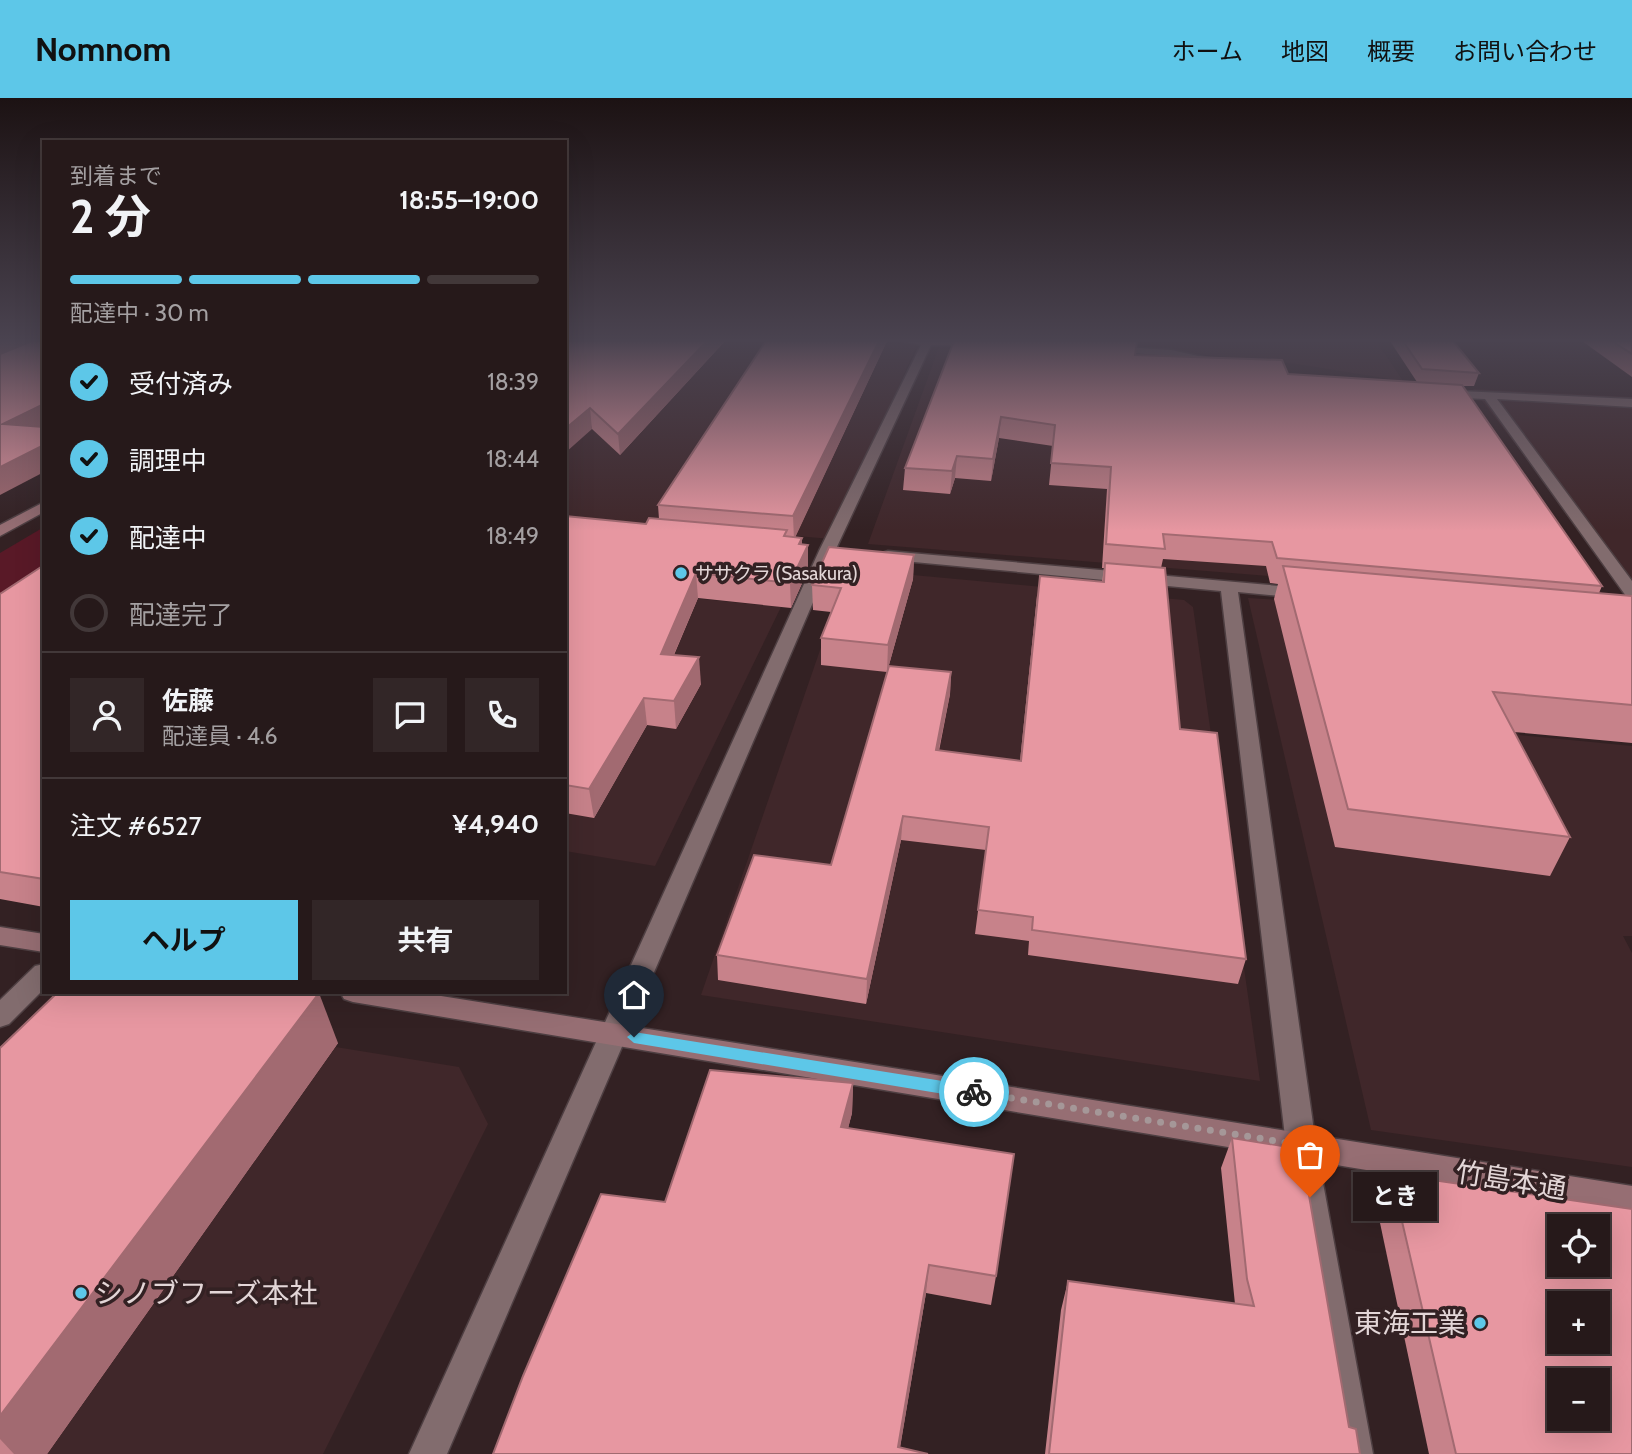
<!DOCTYPE html>
<html lang="ja">
<meta charset="utf-8">
<style>
body{margin:0;font-family:Cabin,"Noto Sans JP",sans-serif;background:#322627;color:#f1f3f6;height:100vh;display:flex;flex-direction:column;font-size:26px;white-space:nowrap}
*{box-sizing:border-box;margin:0}
p{font-size:23px;color:#a4a0a2}
.icon{flex:none;width:38px;height:38px;fill:none;stroke:currentColor;stroke-width:2;stroke-linecap:round;stroke-linejoin:round}
.map{position:relative;flex:1;overflow:hidden}
.sheet{position:absolute;left:42px;top:42px;width:525px;height:854px;display:flex;flex-direction:column;background:#26191a;border-radius:0px;box-shadow:0 7px 28px #0002,0 0 0 2px #423839}
.sheet>*{flex:none}
.controls{position:absolute;left:1547px;top:1116px;display:grid;gap:14px}
.controls a{display:grid;place-items:center;width:63px;height:63px;border-radius:0px;background:#26191a;box-shadow:0 7px 28px #0002,0 0 0 2px #423839;font-size:35px}
.pin{position:absolute;display:grid;place-items:center;width:60px;height:60px;color:#fff;margin:-72px -30px;border-radius:50% 50% 50% 0;rotate:-45deg;box-shadow:0 0 7px #0007}
.pin .icon{rotate:45deg}
.courier{position:absolute;display:grid;place-items:center;width:70px;height:70px;margin:-35px;border:5px solid #5dc7e8;border-radius:50%;background:#fff;color:#222;box-shadow:0 2px 9px #0007}
.bubble{position:absolute;height:49px;border-radius:0px;background:#26191a;box-shadow:0 7px 28px #0002,0 0 0 2px #423839;font-size:23px;font-weight:700;line-height:49px;text-align:center}
.overview em{font-style:normal;font-weight:700}
.overview div{display:flex;flex-direction:column-reverse}
.overview{display:flex;align-items:center;justify-content:space-between;height:119px;padding:0 28px}
h1{font-size:46px;font-weight:700;line-height:52px}
.bar{display:grid;grid-template-columns:repeat(4,1fr);gap:10px 7px;align-content:center;height:84px;padding:0 28px}
.bar i{height:9px;border-radius:5px;background:#423839}
.bar .active{background:#5dc7e8}
.bar p{grid-column:span 4}
.line{display:flex;align-items:center;gap:18px;padding:0 28px;border-top:2px solid #423839}
.line div{flex:1}
.round{display:grid;place-items:center;flex:none;width:74px;height:74px;border-radius:0px;background:#322627}
ol{padding:0 28px;list-style:none}
li{display:flex;align-items:center;gap:21px;height:77px}
li p{margin-inline-start:auto}
li .icon{padding:7px;border-radius:50%;background:#5dc7e8;color:#111;stroke-width:4}
li:last-child{color:#a4a0a2}
li i{width:38px;height:38px;border:4px solid #423839;border-radius:50%}
.cta{display:flex;gap:14px;margin-top:auto;padding:14px 28px}
.cta a{flex:1;height:80px;border-radius:0px;background:#5dc7e8;color:#111;font-size:28px;font-weight:700;line-height:80px;text-align:center}
.cta a+a{background:#322627;color:#f1f3f6}
header{display:flex;align-items:center;gap:42px;box-sizing:border-box;height:98px;padding:0 35px;background:#5dc7e8;color:#111}
header strong{font-size:33px}
nav{display:flex;gap:38px;margin-inline-start:auto;font-size:24px}
.map>svg:first-child{display:block}
.built{fill:#40272a}
.green{fill:#591927}
.lines{fill:none;stroke-linecap:round;stroke-linejoin:round}
.street-casing{stroke:#4e3f42;stroke-width:3}
.secondary-casing{stroke:#4e3f42;stroke-width:3}
.street{fill:#826c6e;fill-rule:evenodd}
.secondary{fill:#966e73;fill-rule:evenodd}
.wall{fill:#c7828a}
.shaded-wall{fill:#a26a71}
.building{fill:#e797a1;stroke:#a26a71;stroke-width:2;fill-rule:evenodd}
.route{fill:#5dc7e8}
.done{stroke:#a59798;stroke-width:7;stroke-dasharray:0 12.6}
.poi-dot{fill:#5dc7e8;stroke:#332123;stroke-width:2.5}
.labels{text-anchor:middle;stroke-width:7;stroke-linejoin:round;paint-order:stroke}
.far-poi-label{font-size:19px;fill:#e3d6d7;stroke:#332123;text-anchor:start}
.near-street-label{font-size:28px;fill:#e3d6d7;stroke:#332123}
.near-poi-label{font-size:28px;fill:#e3d6d7;stroke:#332123;text-anchor:start}
</style>
<header>
<strong>Nomnom</strong>
<nav><a>ホーム</a><a>地図</a><a>概要</a><a>お問い合わせ</a></nav>
</header>
<div class="map">
<svg width="1632" height="1356" viewBox="0 0 1632 1356">
<rect width="100%" height="100%" fill="#332123"/>
<g class="built">
<path d="M 565,243 L 766,243 L 917,247 L 831,441 L 565,418 Z"/>
<path d="M 951,243 L 1376,243 L 1403,283 L 1297,266 L 1126,249 Z"/>
<path d="M 939,249 L 1130,255 L 1350,283 L 1453,289 L 1609,505 L 868,446 Z"/>
<path d="M 1473,291 L 1632,299 L 1632,499 Z"/>
<path d="M 848,471 L 1184,502 L 1193,509 L 1260,983 L 701,897 Z"/>
<path d="M 565,487 L 781,509 L 655,768 L 565,753 Z"/>
<path d="M 1248,500 L 1451,513 L 1519,637 L 1632,648 L 1632,838 L 1623,838 L 1632,855 L 1632,1069 L 1371,1032 Z"/>
<path d="M 84,908 L 459,969 L 488,1026 L 323,1356 L 0,1356 L 0,960 Z"/>
</g>
<path class="green" d="M 44,429 L 44,477 L 0,505 L 0,455 Z"/>
<g class="lines">
<g class="street-casing">
<g id="street">
<path d="M 902,243 L 984,245 L 979,248 L 931,247 L 835,453 L 447,1356 L 409,1356 L 819,453 L 921,247 Z"/>
<path d="M 1109,248 L 1171,252 L 1226,264 L 1220,267 L 1171,258 L 1105,253 L 1104,251 Z"/>
<path d="M 1438,292 L 1632,301 L 1632,309 L 1497,301 L 1632,483 L 1632,499 L 1626,498 L 1485,301 L 1442,299 L 1438,298 Z"/>
<path d="M 888,453 L 1302,490 L 1310,495 L 1302,500 L 1238,494 L 1316,1047 L 1373,1356 L 1335,1356 L 1286,1047 L 1221,493 L 882,461 L 882,455 Z"/>
<path d="M 44,866 L 44,891 L 9,926 L 0,929 L 0,902 L 35,868 Z"/>
</g>
</g>
<g class="secondary-casing">
<g id="secondary">
<path d="M 44,404 L 44,414 L 0,438 L 0,427 Z"/>
<path d="M 0,829 L 44,836 L 44,854 L 0,847 Z"/>
<path d="M 340,894 L 416,894 L 1632,1088 L 1632,1116 L 353,904 L 344,901 Z"/>
</g>
</g>
<use href="#street" class="street"/>
<use href="#secondary" class="secondary"/>
</g>
<g class="wall">
<path d="M 565,243 L 725,243 L 620,357 L 592,331 Z"/>
<path d="M 887,243 L 795,439 L 802,447 L 808,447 L 808,472 L 791,510 L 698,500 L 674,557 L 701,586 L 676,631 L 647,627 L 594,720 L 565,715 L 565,418 L 646,426 L 659,421 L 658,407 Z"/>
<path d="M 954,243 L 1135,257 L 1288,276 L 1417,284 L 1390,243 L 1453,243 L 1479,275 L 1474,288 L 1462,288 L 1602,488 L 1599,495 L 1632,498 L 1632,645 L 1514,634 L 1570,739 L 1550,778 L 1335,749 L 1274,501 L 1278,486 L 1270,485 L 1266,468 L 1163,461 L 1161,470 L 1180,631 L 1246,861 L 1238,886 L 1028,857 L 1029,843 L 975,836 L 986,752 L 901,742 L 866,906 L 718,882 L 717,857 L 831,767 L 951,574 L 950,596 L 939,653 L 1020,663 L 1037,498 L 1102,484 L 1104,470 L 1102,470 L 1107,391 L 1049,387 L 1053,348 L 999,340 L 991,383 L 955,380 L 950,396 L 903,392 L 905,370 Z"/>
<path d="M 1582,243 L 1632,243 L 1632,279 Z"/>
<path d="M 914,457 L 913,481 L 887,574 L 821,567 L 821,540 L 831,514 L 813,512 L 812,487 Z"/>
<path d="M 44,467 L 44,809 L 0,801 L 0,496 Z"/>
<path d="M 338,945 L 47,1356 L 0,1356 L 0,950 Z"/>
<path d="M 853,985 L 852,1015 L 848,1030 L 996,1178 L 991,1207 L 926,1195 L 900,1349 L 665,1104 Z"/>
<path d="M 1232,1040 L 1360,1356 L 1045,1356 L 1061,1212 L 1068,1183 L 1235,1206 L 1221,1070 Z"/>
<path d="M 1391,1076 L 1632,1356 L 1429,1356 L 1376,1106 Z"/>
</g>
<g class="shaded-wall">
<path d="M 0,243 L 41,243 L 0,265 Z"/>
<path d="M 707,243 L 725,243 L 620,357 L 618,336 Z"/>
<path d="M 879,243 L 887,243 L 794,442 L 793,418 Z"/>
<path d="M 44,306 L 44,331 L 3,326 Z"/>
<path d="M 590,310 L 592,331 L 565,355 L 565,331 Z"/>
<path d="M 1001,319 L 999,340 L 991,383 L 993,361 Z"/>
<path d="M 44,347 L 44,374 L 0,397 L 0,369 Z"/>
<path d="M 957,358 L 955,380 L 950,396 L 952,373 Z"/>
<path d="M 802,440 L 802,459 L 808,447 L 808,472 L 791,510 L 790,485 L 799,446 Z"/>
<path d="M 914,457 L 913,481 L 887,574 L 888,547 Z"/>
<path d="M 696,475 L 698,500 L 663,582 L 661,556 Z"/>
<path d="M 699,559 L 701,586 L 676,631 L 674,603 Z"/>
<path d="M 951,574 L 950,596 L 934,675 L 936,652 Z"/>
<path d="M 644,600 L 647,627 L 594,720 L 589,691 Z"/>
<path d="M 903,718 L 901,742 L 866,906 L 867,881 Z"/>
<path d="M 319,895 L 338,945 L 47,1356 L 14,1356 L 0,1341 L 0,1318 Z"/>
<path d="M 853,985 L 852,1015 L 841,1058 L 841,1029 Z"/>
<path d="M 929,1167 L 926,1195 L 899,1356 L 898,1349 Z"/>
</g>
<g class="building">
<path d="M 32,243 L 44,243 L 44,306 L 3,326 L 44,329 L 44,347 L 0,369 L 0,256 Z"/>
<path d="M 565,243 L 707,243 L 618,336 L 590,310 L 565,331 Z"/>
<path d="M 766,243 L 879,243 L 793,418 L 658,407 Z"/>
<path d="M 954,243 L 1137,243 L 1135,257 L 1282,262 L 1288,276 L 1462,287 L 1602,488 L 1277,460 L 1272,444 L 1163,436 L 1165,451 L 1106,446 L 1111,369 L 1051,365 L 1055,327 L 1001,319 L 993,361 L 957,358 L 952,373 L 905,370 Z"/>
<path d="M 1403,243 L 1453,243 L 1479,275 L 1422,271 Z"/>
<path d="M 1612,243 L 1632,243 L 1632,256 Z"/>
<path d="M 565,418 L 646,426 L 649,420 L 787,432 L 784,438 L 802,440 L 799,446 L 808,447 L 790,485 L 696,475 L 661,556 L 699,559 L 674,603 L 644,600 L 589,691 L 565,687 Z"/>
<path d="M 829,449 L 914,457 L 888,547 L 821,540 L 841,490 L 812,487 Z"/>
<path d="M 1105,465 L 1165,470 L 1180,631 L 1217,635 L 1246,861 L 1032,832 L 1033,819 L 978,812 L 989,729 L 903,718 L 867,881 L 717,857 L 754,757 L 831,767 L 889,568 L 951,574 L 936,652 L 1021,663 L 1040,478 L 1104,484 Z"/>
<path d="M 44,467 L 44,781 L 0,774 L 0,496 Z"/>
<path d="M 1283,468 L 1632,498 L 1632,607 L 1493,594 L 1570,739 L 1348,711 Z"/>
<path d="M 58,894 L 319,895 L 0,1318 L 0,950 Z"/>
<path d="M 710,972 L 853,985 L 841,1029 L 1014,1056 L 996,1178 L 929,1167 L 898,1349 L 928,1356 L 493,1356 L 523,1278 L 601,1096 L 665,1104 Z"/>
<path d="M 1232,1040 L 1301,1051 L 1349,1329 L 1356,1331 L 1360,1356 L 1049,1356 L 1068,1183 L 1254,1208 L 1247,1181 Z"/>
<path d="M 1391,1076 L 1632,1111 L 1632,1356 L 1456,1356 ZM 1559,1129 L 1598,1129 L 1598,1167 L 1559,1167 ZM 1559,1206 L 1598,1206 L 1598,1244 L 1559,1244 ZM 1559,1283 L 1598,1283 L 1598,1321 L 1559,1321 Z"/>
</g>
<linearGradient id="sky" x2="0" y2="1"><stop stop-color="#1c1213"/><stop offset="0.56" stop-color="#4a4350"/><stop offset="1" stop-color="#4a4350" stop-opacity="0"/></linearGradient>
<rect width="1632" height="433" fill="url(#sky)"/>
<path class="route" d="M 634,934 L 974,988 L 982,994 L 974,1001 L 634,945 L 627,939 Z"/>
<g class="lines">
<path class="done" d="M 974,994 L 1301,1047 L 1310,1099"/>
</g>
<g class="poi-dot">
<circle cx="681" cy="475" r="7"/>
<circle cx="81" cy="1195" r="7"/>
<circle cx="1480" cy="1225" r="7"/>
</g>
<g class="labels">
<g class="far-poi-label">
<text x="695" y="482">ササクラ (Sasakura)</text>
</g>
<g class="near-street-label">
<text transform="translate(1511 1082) rotate(9)" y="10">竹島本通</text>
</g>
<g class="near-poi-label">
<text x="95" y="1205">シノブフーズ本社</text>
<text x="1466" y="1235" text-anchor="end">東海工業</text>
</g>
</g>
</svg>
<div class="controls">
<a><svg class="icon" aria-label="locate" viewBox="0 0 24 24"><circle cx="12" cy="12" r="6"/><path d="M12 2v4M12 18v4M2 12h4M18 12h4"/></svg></a>
<a>+</a>
<a>−</a>
</div>
<div class="pin" style="left:1310px;top:1099px;background:#ea580c"><svg class="icon" aria-label="bag" viewBox="0 0 24 24"><path d="M5 8h14l-1 12H6zM9 8a3 3 0 0 1 6 0"/></svg></div>
<div class="pin" style="left:634px;top:939px;background:#1f2937"><svg class="icon" aria-label="home" viewBox="0 0 24 24"><path d="M3 11l9-7 9 7M6 9v11h12V9"/></svg></div>
<div class="courier" style="left:974px;top:994px"><svg class="icon" aria-label="bike" viewBox="0 0 24 24"><circle cx="6" cy="16" r="4"/><circle cx="18" cy="16" r="4"/><path d="M6 16l4-8h5l3 8M10 8l3 8H6M13 5h3"/></svg></div>
<div class="bubble" style="left:1353px;top:1074px;width:84px">とき</div>
<section class="sheet">
<div class="overview"><div><h1>2 分</h1><p>到着まで</p></div><em>18:55–19:00</em></div>
<div class="bar"><i class="active"></i><i class="active"></i><i class="active"></i><i></i><p>配達中 · 30 m</p></div>
<ol>
<li><svg class="icon" aria-label="check" viewBox="0 0 24 24"><path d="M5 12l5 5 9-10"/></svg>受付済み<p>18:39</p></li>
<li><svg class="icon" aria-label="check" viewBox="0 0 24 24"><path d="M5 12l5 5 9-10"/></svg>調理中<p>18:44</p></li>
<li><svg class="icon" aria-label="check" viewBox="0 0 24 24"><path d="M5 12l5 5 9-10"/></svg>配達中<p>18:49</p></li>
<li><i></i>配達完了</li>
</ol>
<div class="line" style="height:126px"><a class="round"><svg class="icon" aria-label="person" viewBox="0 0 24 24"><circle cx="12" cy="8" r="4"/><path d="M4 21q1-7 8-7t8 7"/></svg></a><div><b>佐藤</b><p>配達員 · 4.6</p></div><a class="round"><svg class="icon" aria-label="chat" viewBox="0 0 24 24"><path d="M4 5h16v11H9l-5 4z"/></svg></a><a class="round"><svg class="icon" aria-label="phone" viewBox="0 0 24 24"><path d="M5 4h4l2 5-3 2q2 4 5 5l2-3 5 2v4C11 20 4 13 5 4z"/></svg></a></div>
<div class="line" style="height:91px"><div>注文 #6527</div><b>¥4,940</b></div>
<div class="cta"><a>ヘルプ</a><a>共有</a></div>
</section>
</div>
